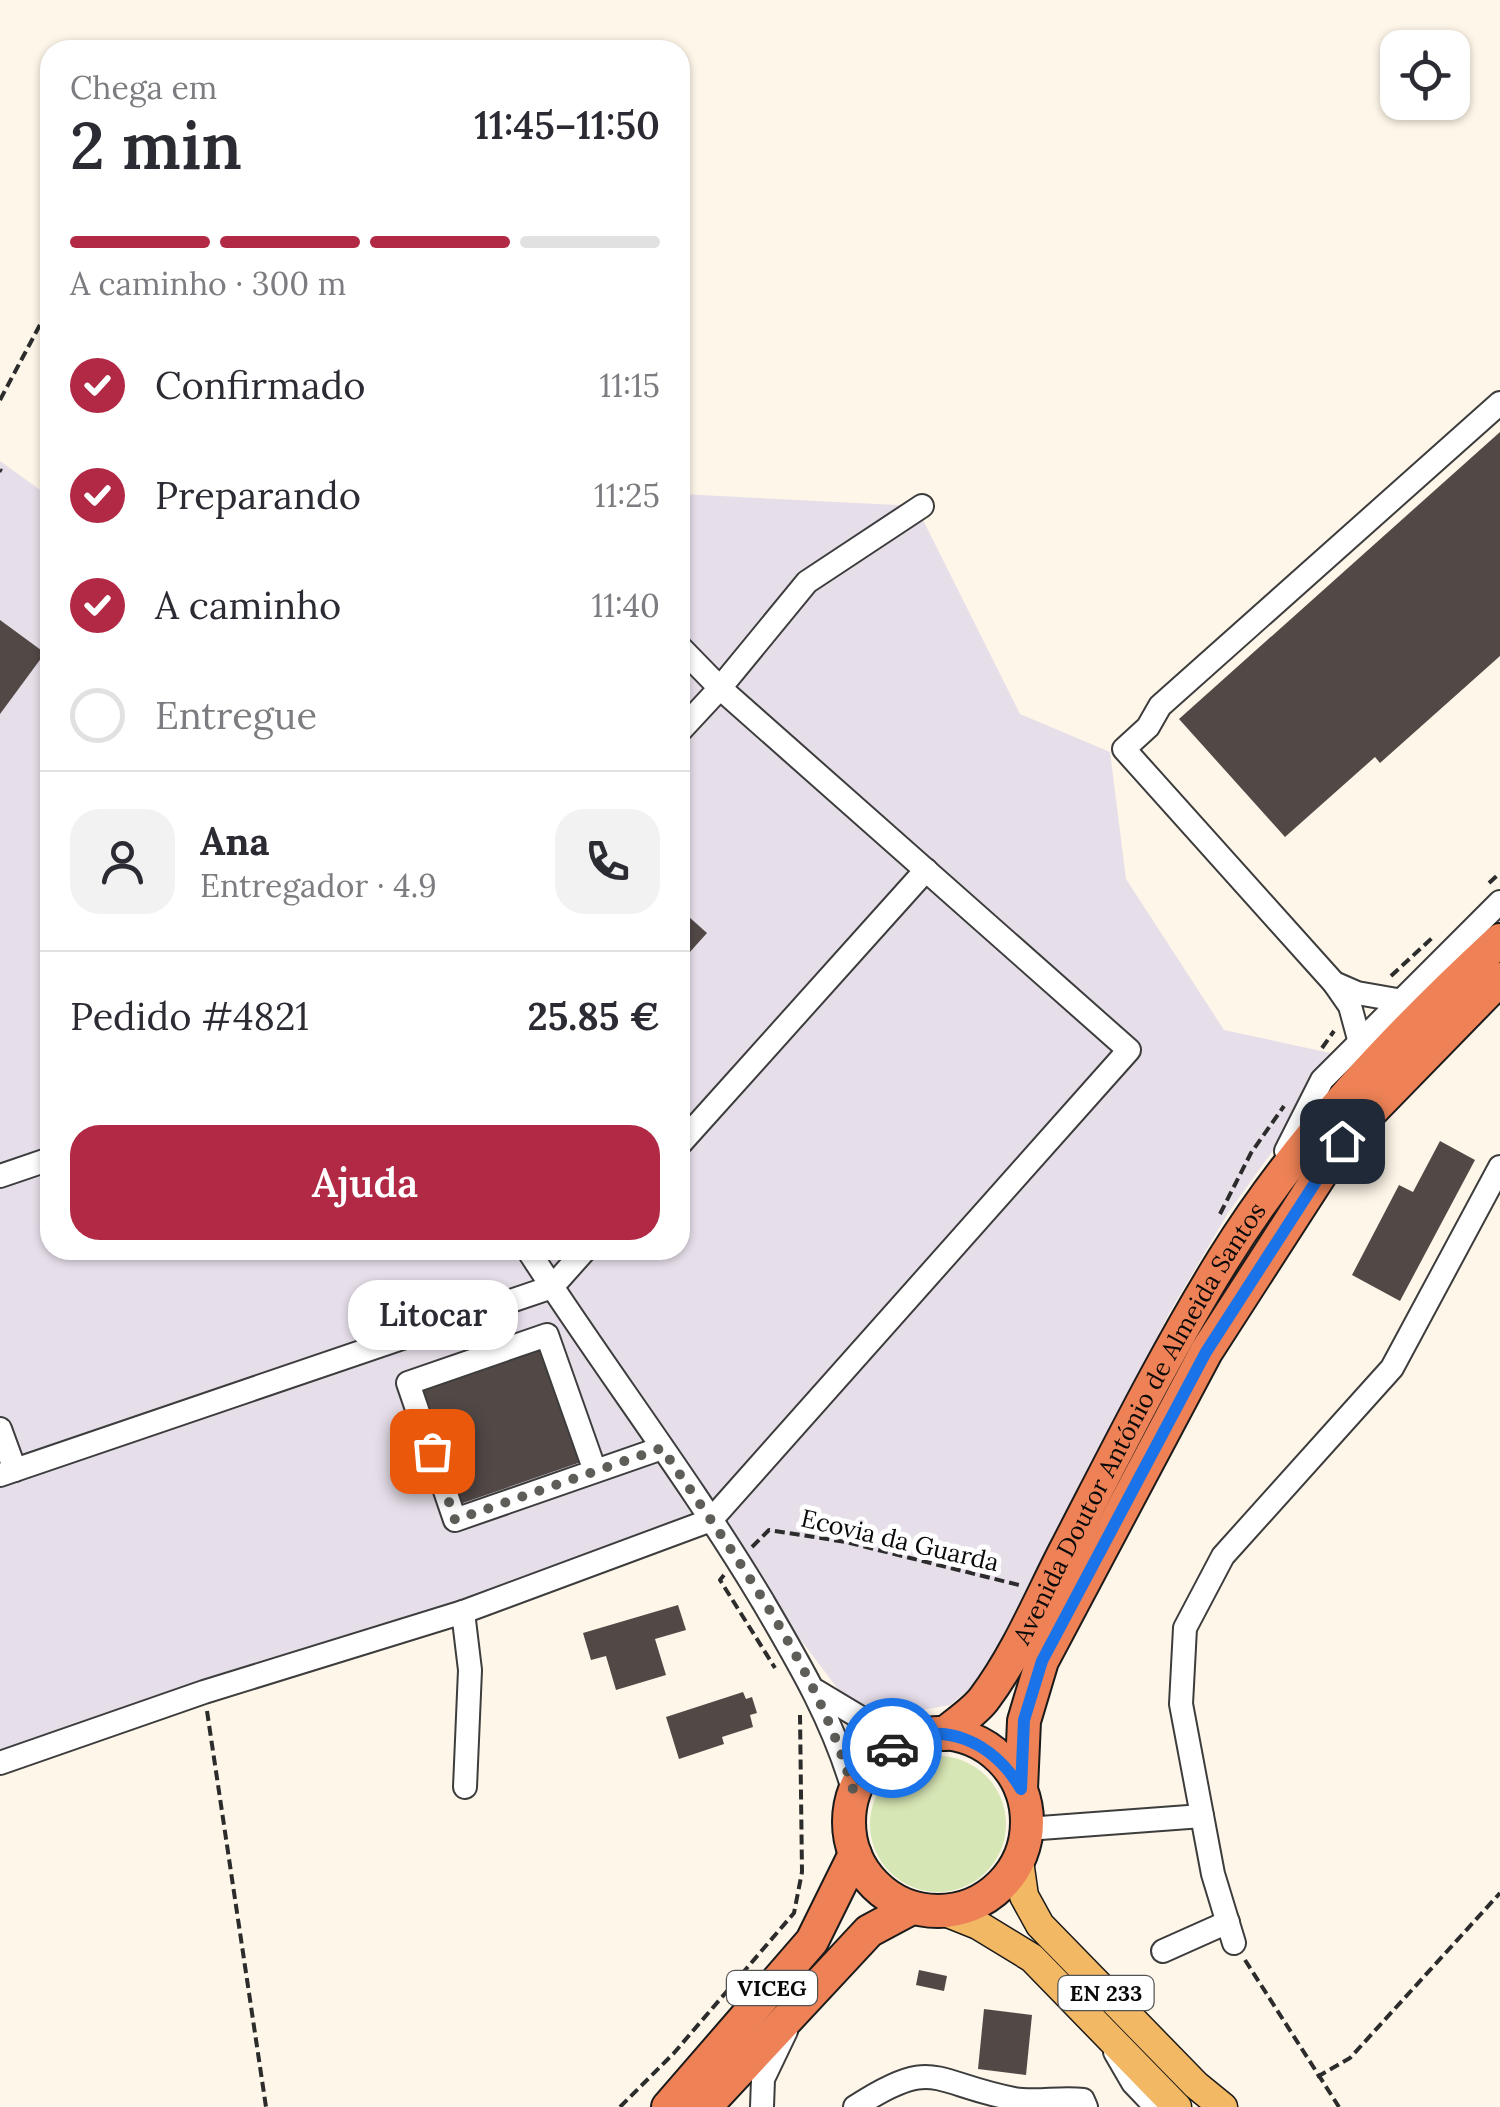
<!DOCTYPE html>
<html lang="pt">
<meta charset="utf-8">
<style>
body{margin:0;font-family:Lora,serif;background:#f2f2f3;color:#2b2b33;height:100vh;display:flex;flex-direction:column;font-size:38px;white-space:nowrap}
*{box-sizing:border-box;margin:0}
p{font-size:32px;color:#7c7c81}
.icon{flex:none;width:55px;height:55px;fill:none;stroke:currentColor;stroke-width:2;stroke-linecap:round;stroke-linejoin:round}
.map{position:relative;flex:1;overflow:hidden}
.side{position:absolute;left:40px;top:40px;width:650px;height:1220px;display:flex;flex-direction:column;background:#fff;border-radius:30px;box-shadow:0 2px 8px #0004}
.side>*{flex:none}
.buttons{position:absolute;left:1380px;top:30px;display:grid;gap:20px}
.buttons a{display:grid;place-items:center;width:90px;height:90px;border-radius:20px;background:#fff;box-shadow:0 2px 8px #0004;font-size:50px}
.pin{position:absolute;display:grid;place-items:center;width:85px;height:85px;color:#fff;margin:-42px;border-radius:20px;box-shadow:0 5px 15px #0006}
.courier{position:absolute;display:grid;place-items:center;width:100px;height:100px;margin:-50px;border:8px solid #1a73e8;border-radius:50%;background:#fff;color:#222;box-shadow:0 2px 12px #0007}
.bubble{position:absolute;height:70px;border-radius:30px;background:#fff;box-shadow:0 2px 8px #0004;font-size:32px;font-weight:600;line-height:70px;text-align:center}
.summary em{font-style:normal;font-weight:600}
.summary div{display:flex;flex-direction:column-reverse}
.summary{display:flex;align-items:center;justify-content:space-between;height:170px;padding:0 30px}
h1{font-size:65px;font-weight:600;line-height:75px}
.bar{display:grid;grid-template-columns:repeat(4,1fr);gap:15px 10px;align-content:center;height:120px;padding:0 30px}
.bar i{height:12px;border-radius:8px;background:#e1e1e2}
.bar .current{background:#b22946}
.bar p{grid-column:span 4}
.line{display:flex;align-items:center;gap:25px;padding:0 30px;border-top:2px solid #e1e1e2}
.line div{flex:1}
.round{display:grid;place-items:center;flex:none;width:105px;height:105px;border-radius:30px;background:#f2f2f3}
ol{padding:0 30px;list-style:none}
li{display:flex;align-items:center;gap:30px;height:110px}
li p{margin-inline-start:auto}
li .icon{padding:10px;border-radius:50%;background:#b22946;color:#fff;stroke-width:4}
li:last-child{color:#7c7c81}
li i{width:55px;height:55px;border:5px solid #e1e1e2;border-radius:50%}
.cta{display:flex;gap:20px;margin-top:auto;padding:20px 30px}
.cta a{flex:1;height:115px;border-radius:30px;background:#b22946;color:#fff;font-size:40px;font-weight:600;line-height:115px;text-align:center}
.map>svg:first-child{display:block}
.industrial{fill:#e6dee9}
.green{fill:#d6e6b4}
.building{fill:#524947}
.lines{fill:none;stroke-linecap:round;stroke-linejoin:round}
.minor-casing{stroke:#3d3d3d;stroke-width:26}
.major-casing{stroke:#1b1b1b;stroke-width:31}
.highway-casing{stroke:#1b1b1b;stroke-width:36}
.path{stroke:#2c2c2c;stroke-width:4;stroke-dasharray:10 5;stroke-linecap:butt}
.minor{stroke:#fff;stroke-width:22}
.major{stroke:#f2b863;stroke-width:28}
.highway{stroke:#ee8256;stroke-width:32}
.done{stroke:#5f5d58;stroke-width:10;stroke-dasharray:0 18}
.route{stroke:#1a73e8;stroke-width:12}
.labels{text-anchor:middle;stroke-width:10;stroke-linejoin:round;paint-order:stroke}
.shield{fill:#fff;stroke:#545454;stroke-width:2.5}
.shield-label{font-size:22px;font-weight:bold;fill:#0a0a0a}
.street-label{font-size:25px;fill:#0a0a0a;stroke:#fff}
</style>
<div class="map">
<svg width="1500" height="2107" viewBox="0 0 1500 2107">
<rect width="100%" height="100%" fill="#fef6e8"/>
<path class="industrial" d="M 0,461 L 50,497 L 50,1250 L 680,1250 L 680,494 L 916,506 L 1020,714 L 1110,752 L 1126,879 L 1224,1030 L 1349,1057 L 1287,1131 L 1228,1213 L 1171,1310 L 981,1679 L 950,1705 L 905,1713 L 866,1709 L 838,1689 L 710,1520 L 0,1763 Z"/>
<circle class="green" cx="938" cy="1824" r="68"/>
<g class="building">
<path d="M 1500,432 L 1500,656 L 1380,763 L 1375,757 L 1285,837 L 1179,719 Z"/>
<path d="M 0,620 L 45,653 L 0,714 Z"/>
<path d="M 680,909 L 707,933 L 680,963 Z"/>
<path d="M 1440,1141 L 1475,1160 L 1400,1301 L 1352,1275 L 1399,1185 L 1413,1192 Z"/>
<path d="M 543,1343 L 584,1461 L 457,1505 L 416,1387 Z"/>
<path d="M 678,1605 L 686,1630 L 655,1639 L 666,1675 L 616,1690 L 606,1656 L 591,1660 L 583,1633 Z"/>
<path d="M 743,1692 L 746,1699 L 752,1697 L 757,1713 L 750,1715 L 753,1727 L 722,1737 L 724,1744 L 679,1759 L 666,1717 Z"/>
<path d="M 919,1970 L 947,1976 L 944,1991 L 916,1985 Z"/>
<path d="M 984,2009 L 1032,2015 L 1026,2075 L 978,2069 Z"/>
</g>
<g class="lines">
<g class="minor-casing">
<g id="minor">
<path d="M 680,647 L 720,688 L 807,582 L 922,506"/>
<path d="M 1334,983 L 1357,993 L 1397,1000"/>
<path d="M 1359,1039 L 1350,1006 L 1334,983 L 1124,749 L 1148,727 L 1160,706 L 1500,403"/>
<path d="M 680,1144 L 926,870"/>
<path d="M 1286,1151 L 1322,1080 L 1500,902"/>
<path d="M 0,1176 L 50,1159"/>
<path d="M 528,1250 C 604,1368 690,1480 762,1600 C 799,1663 834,1722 854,1793"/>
<path d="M 0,1429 L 15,1470"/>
<path d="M 595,1471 L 547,1335 L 408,1383 L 455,1520 L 662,1448"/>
<path d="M 0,1475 L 552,1287 L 585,1250"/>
<path d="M 463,1612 L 470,1670 L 465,1787"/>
<path d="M 816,1691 L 901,1742"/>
<path d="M 0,1763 L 204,1692 L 463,1612 L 711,1520 L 1129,1050 L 720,688 L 680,731"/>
<path d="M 1027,1829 L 1202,1816"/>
<path d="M 1234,1943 L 1213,1874 L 1181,1704 L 1185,1628 L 1223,1556 L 1392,1368 L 1500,1167"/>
<path d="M 1163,1951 L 1228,1922"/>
<path d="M 1115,2052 L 1133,2083 L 1156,2107"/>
<path d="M 762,2107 L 763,2079 L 786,2031"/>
<path d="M 855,2107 C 935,2055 931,2083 1014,2099 C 1035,2103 1061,2097 1083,2100 L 1086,2107"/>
</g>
</g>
<g class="major-casing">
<g id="major">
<path d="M 1019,1861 L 1024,1896 L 1040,1925 L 1196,2085 L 1223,2107"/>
<path d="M 943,1911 L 978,1925 L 1032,1958 L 1177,2107"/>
</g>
</g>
<g class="highway-casing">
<g id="highway">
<circle cx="938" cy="1822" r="89"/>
<path id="s1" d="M 944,1734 C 957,1723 974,1712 984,1699 C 1017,1655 1039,1602 1064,1553 C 1115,1455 1165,1354 1223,1260 C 1297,1140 1397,1035 1500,940"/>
<path d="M 1021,1789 L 1024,1721 L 1042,1661 L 1206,1352 L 1342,1141 L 1500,979"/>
<path d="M 668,2107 L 812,1941 L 855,1854"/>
<path d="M 705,2107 L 869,1931 L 912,1908"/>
</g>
</g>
<g class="path">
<path d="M 0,400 L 50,306"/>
<path d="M 0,470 L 2,471"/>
<path d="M 1489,883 L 1500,873"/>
<path d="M 1391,976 L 1432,938"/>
<path d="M 1322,1048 L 1334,1031"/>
<path d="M 1220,1214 L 1251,1153 L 1284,1106"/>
<path d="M 752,1547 L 769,1530 L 846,1542 L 1019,1585"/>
<path d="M 724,1575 L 720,1580 L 775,1668"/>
<path d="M 207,1711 L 266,2107"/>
<path d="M 1245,1960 L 1339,2107"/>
<path d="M 1317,2077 L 1350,2058 L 1500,1893"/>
<path d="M 620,2107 L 674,2053 L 794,1913 L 802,1872 L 800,1715"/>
</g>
<use href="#minor" class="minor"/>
<use href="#major" class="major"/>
<use href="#highway" class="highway"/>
</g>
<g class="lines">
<path class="done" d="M 432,1451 L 455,1520 L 662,1448 C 735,1557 818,1666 854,1793 L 865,1772 L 892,1748"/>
<path class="route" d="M 892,1748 C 942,1716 994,1743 1021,1789 L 1024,1720 L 1042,1661 L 1206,1352 L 1342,1141"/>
</g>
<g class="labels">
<g class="shield">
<rect x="727" y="1971" width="90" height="34" rx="8"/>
<rect x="1058.5" y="1976" width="95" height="34" rx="8"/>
</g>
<g class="shield-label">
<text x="772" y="1996">VICEG</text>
<text x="1106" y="2001">EN 233</text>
</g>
<g class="street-label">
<text dy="9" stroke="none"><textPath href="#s1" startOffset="370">Avenida Doutor António de Almeida Santos</textPath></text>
<text transform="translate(900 1540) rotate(13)" y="9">Ecovia da Guarda</text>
</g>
</g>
</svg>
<div class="buttons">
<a><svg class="icon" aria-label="locate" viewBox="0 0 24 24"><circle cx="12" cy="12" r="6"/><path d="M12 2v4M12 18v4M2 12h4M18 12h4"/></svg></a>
</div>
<div class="pin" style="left:432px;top:1451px;background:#ea580c"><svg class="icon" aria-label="bag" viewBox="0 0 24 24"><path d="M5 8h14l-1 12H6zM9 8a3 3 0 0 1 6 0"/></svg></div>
<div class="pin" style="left:1342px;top:1141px;background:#1f2937"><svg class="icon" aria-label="home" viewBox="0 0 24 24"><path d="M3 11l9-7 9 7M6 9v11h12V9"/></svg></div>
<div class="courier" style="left:892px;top:1748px"><svg class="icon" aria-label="car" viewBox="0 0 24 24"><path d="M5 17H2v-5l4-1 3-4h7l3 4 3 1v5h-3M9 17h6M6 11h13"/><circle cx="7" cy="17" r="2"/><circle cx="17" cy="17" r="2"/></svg></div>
<div class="bubble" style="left:348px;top:1280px;width:170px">Litocar</div>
<section class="side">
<div class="summary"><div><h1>2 min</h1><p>Chega em</p></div><em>11:45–11:50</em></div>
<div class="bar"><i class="current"></i><i class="current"></i><i class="current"></i><i></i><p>A caminho · 300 m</p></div>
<ol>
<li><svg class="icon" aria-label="check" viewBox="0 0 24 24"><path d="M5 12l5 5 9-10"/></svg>Confirmado<p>11:15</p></li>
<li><svg class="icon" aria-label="check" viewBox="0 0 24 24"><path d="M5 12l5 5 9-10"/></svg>Preparando<p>11:25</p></li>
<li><svg class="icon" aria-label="check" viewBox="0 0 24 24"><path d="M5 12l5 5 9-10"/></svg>A caminho<p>11:40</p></li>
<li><i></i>Entregue</li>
</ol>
<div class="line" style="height:180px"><a class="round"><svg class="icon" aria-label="person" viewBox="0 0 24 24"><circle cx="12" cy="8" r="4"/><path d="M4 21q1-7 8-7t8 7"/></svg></a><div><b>Ana</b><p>Entregador · 4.9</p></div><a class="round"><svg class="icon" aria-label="phone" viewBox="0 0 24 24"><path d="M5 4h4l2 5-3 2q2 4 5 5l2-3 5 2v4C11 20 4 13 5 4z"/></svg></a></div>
<div class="line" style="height:130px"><div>Pedido #4821</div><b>25.85 €</b></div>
<div class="cta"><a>Ajuda</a></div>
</section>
</div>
